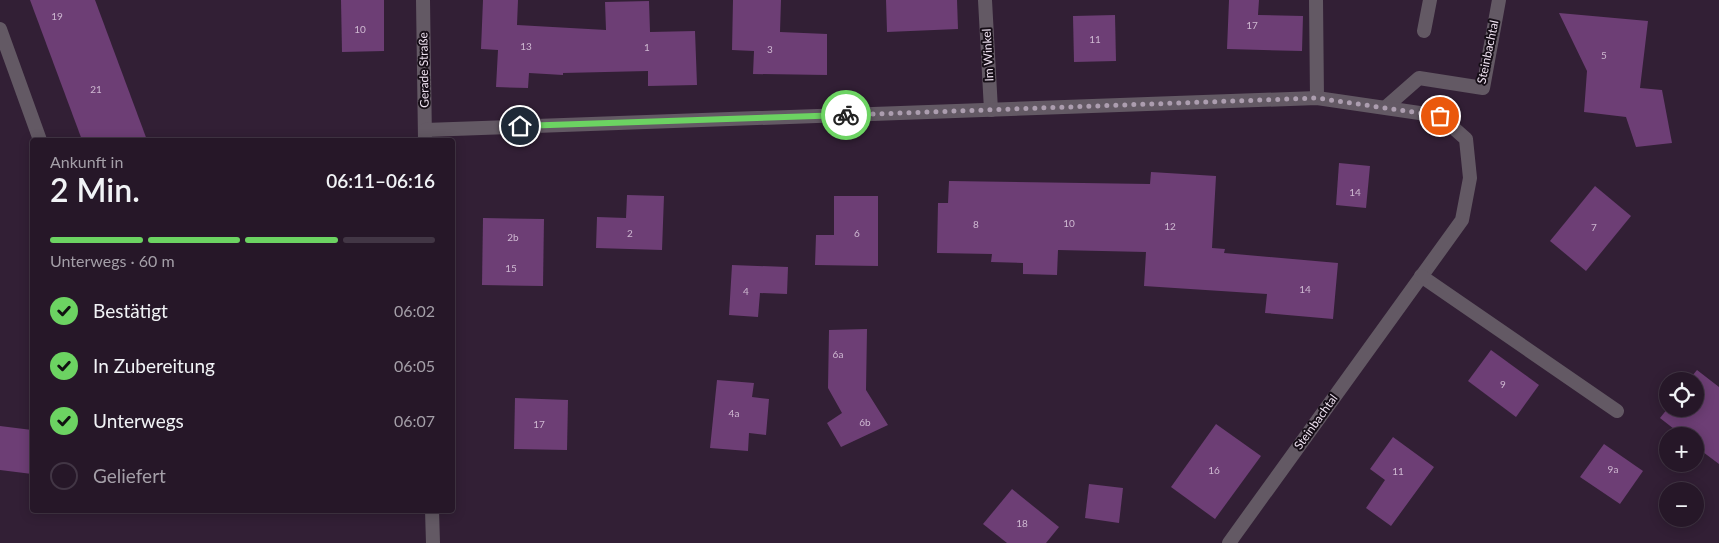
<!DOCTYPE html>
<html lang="de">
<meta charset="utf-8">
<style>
body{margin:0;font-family:Lato,sans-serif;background:#322434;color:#f1f3f6;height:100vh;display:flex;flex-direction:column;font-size:19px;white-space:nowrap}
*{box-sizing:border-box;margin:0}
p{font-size:16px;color:#a49fa8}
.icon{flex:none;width:28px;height:28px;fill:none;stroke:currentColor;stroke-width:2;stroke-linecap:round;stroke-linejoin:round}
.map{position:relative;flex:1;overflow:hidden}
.panel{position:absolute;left:30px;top:138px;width:425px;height:375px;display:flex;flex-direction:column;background:#261728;border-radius:5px;box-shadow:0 2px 12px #0003,0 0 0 1px #423645}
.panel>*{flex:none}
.controls{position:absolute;left:1659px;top:372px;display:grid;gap:10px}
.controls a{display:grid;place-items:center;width:45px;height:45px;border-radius:50%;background:#261728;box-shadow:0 2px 12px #0003,0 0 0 1px #423645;font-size:25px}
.pin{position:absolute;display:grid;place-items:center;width:42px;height:42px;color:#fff;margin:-21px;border:2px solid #fff;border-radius:50%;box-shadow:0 1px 5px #0007}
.courier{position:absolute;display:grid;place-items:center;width:50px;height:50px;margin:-25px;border:4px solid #6cd362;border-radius:50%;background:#fff;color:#222;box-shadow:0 1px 6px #0007}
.overview em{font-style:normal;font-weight:600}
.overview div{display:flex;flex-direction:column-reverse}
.overview{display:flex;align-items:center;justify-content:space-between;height:85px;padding:0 20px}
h1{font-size:32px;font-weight:600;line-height:38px}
.bar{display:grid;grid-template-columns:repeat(4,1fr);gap:8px 5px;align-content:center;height:60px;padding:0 20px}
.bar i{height:6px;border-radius:4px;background:#423645}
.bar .on{background:#6cd362}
.bar p{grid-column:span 4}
ol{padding:0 20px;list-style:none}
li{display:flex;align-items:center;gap:15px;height:55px}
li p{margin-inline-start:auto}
li .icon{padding:5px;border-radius:50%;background:#6cd362;color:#111;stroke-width:4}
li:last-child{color:#a49fa8}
li i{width:28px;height:28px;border:2px solid #423645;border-radius:50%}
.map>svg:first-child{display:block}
.building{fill:#6d3e75}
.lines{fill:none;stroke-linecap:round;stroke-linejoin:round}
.service{stroke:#635964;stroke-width:14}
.minor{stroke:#635964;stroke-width:14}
.done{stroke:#ac9daf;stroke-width:5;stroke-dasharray:0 9}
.route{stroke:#6cd362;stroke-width:6}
.labels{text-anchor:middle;stroke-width:4;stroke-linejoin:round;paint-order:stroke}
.number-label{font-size:10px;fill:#ceb8d1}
.street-label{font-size:12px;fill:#eee1f0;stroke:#150d16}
</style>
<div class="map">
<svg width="1719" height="543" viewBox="0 0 1719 543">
<rect width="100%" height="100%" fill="#321f35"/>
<g class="building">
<path d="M 30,0 L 95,0 L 147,140 L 82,140 Z"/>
<path d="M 341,0 L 384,0 L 384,51 L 342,52 Z"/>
<path d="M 483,0 L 518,0 L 517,25 L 606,30 L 605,2 L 649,1 L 650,32 L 695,31 L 697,85 L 648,86 L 648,71 L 563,73 L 563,75 L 529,73 L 528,88 L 496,87 L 498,50 L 481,49 Z"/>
<path d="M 733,0 L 781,0 L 780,32 L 827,34 L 827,75 L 753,74 L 754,51 L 732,50 Z"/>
<path d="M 886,0 L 957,0 L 958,29 L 887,32 Z"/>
<path d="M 1229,0 L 1259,0 L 1258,15 L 1303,16 L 1302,51 L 1227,49 Z"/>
<path d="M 1559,13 L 1648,21 L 1640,88 L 1662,90 L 1672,143 L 1636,147 L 1626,117 L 1584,112 L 1587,71 Z"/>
<path d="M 1115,15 L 1116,61 L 1074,62 L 1073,16 Z"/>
<path d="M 1339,163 L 1370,166 L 1366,208 L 1336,205 Z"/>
<path d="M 1151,172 L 1216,176 L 1212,248 L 1225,249 L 1224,253 L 1338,263 L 1333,319 L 1265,313 L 1267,294 L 1144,286 L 1146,252 L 1058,250 L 1057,275 L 1023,274 L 1023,263 L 991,262 L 992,254 L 937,253 L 938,203 L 948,203 L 949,181 L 1150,184 Z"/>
<path d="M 1595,186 L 1631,216 L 1586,271 L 1550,241 Z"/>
<path d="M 627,195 L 664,196 L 662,250 L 596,248 L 597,217 L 626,218 Z"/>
<path d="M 834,196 L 878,196 L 878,266 L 815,265 L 816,235 L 834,235 Z"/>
<path d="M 483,218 L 544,219 L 543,286 L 482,285 Z"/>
<path d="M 732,265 L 788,267 L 787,294 L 760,293 L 758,317 L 729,315 Z"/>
<path d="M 867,329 L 866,390 L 888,425 L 841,447 L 827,423 L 842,413 L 828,388 L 829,330 Z"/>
<path d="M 1491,350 L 1539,385 L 1516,417 L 1468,381 Z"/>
<path d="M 1697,370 L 1719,387 L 1719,464 L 1695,446 L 1695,436 L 1683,436 L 1660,418 L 1668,408 L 1695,409 L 1695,381 L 1688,381 Z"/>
<path d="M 717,380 L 754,383 L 752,397 L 769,399 L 766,435 L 749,433 L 748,451 L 710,448 Z"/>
<path d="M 515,398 L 568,400 L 567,450 L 514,449 Z"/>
<path d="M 1216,424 L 1261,456 L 1215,519 L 1171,487 Z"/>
<path d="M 0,426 L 32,430 L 32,474 L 0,470 Z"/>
<path d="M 1393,437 L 1434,467 L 1391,526 L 1366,508 L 1385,480 L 1370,469 Z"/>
<path d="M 1604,444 L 1643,471 L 1620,504 L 1580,477 Z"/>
<path d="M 1089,484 L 1123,488 L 1119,523 L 1085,518 Z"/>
<path d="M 1012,489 L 1059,527 L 1046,543 L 1007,543 L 983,524 Z"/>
</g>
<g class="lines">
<g class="service">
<path d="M 1316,0 L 1317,98"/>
<path d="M 0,29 L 40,140"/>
<path d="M 1424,31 L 1430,0"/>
</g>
<g class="minor">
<path d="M 423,0 L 425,140"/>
<path d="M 985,0 L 991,110"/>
<path d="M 1386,107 L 1419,78 L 1483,88 L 1499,0"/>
<path d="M 425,130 L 1317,98 L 1440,116 L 1466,139 L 1470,178 L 1462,220 L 1229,543"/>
<path d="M 1421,276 L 1617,411"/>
<path d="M 432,510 L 433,543"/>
</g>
</g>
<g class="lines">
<path class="done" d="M 846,115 L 1317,98 L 1440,116"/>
<path class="route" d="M 520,126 L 846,115"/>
</g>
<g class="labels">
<g class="number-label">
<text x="57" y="20">19</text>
<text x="1252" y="29">17</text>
<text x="360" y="33">10</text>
<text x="1095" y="43">11</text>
<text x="526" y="50">13</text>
<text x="647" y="51">1</text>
<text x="770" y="53">3</text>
<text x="1604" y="59">5</text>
<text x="96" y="93">21</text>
<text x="1355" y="196">14</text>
<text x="1069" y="227">10</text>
<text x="976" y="228">8</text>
<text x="1170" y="230">12</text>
<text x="1594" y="231">7</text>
<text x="630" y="237">2</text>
<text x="857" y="237">6</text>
<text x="513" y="241">2b</text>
<text x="511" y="272">15</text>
<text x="1305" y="293">14</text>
<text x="746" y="295">4</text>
<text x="838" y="358">6a</text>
<text x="1503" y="388">9</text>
<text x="734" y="417">4a</text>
<text x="865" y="426">6b</text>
<text x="539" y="428">17</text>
<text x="1613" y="473">9a</text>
<text x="1214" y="474">16</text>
<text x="1398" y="475">11</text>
<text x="1022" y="527">18</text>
</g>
<g class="street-label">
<text transform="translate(1488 52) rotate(-78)" y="4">Steinbachtal</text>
<text transform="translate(988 55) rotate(-93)" y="4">Im Winkel</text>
<text transform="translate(424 70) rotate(-91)" y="4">Gerade Straße</text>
<text transform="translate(1316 422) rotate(-54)" y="4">Steinbachtal</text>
</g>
</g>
</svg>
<div class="controls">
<a><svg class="icon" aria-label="locate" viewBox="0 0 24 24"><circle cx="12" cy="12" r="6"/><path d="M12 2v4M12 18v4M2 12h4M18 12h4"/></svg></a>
<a>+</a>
<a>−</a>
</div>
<div class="pin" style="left:1440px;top:116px;background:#ea580c"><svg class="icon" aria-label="bag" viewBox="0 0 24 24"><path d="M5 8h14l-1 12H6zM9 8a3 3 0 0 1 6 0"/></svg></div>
<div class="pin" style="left:520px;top:126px;background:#1f2937"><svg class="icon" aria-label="home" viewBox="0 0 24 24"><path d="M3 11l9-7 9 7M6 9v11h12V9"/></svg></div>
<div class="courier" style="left:846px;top:115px"><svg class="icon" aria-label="bike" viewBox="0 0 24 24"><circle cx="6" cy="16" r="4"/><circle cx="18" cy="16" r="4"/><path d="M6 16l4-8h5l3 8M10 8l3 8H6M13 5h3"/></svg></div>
<section class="panel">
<div class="overview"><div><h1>2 Min.</h1><p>Ankunft in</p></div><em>06:11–06:16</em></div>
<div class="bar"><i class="on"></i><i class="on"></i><i class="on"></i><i></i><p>Unterwegs · 60 m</p></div>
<ol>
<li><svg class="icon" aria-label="check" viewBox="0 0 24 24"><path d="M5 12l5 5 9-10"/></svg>Bestätigt<p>06:02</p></li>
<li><svg class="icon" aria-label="check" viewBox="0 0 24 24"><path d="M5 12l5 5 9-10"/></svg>In Zubereitung<p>06:05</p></li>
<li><svg class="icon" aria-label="check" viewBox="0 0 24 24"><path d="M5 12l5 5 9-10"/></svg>Unterwegs<p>06:07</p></li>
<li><i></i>Geliefert</li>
</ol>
</section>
</div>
